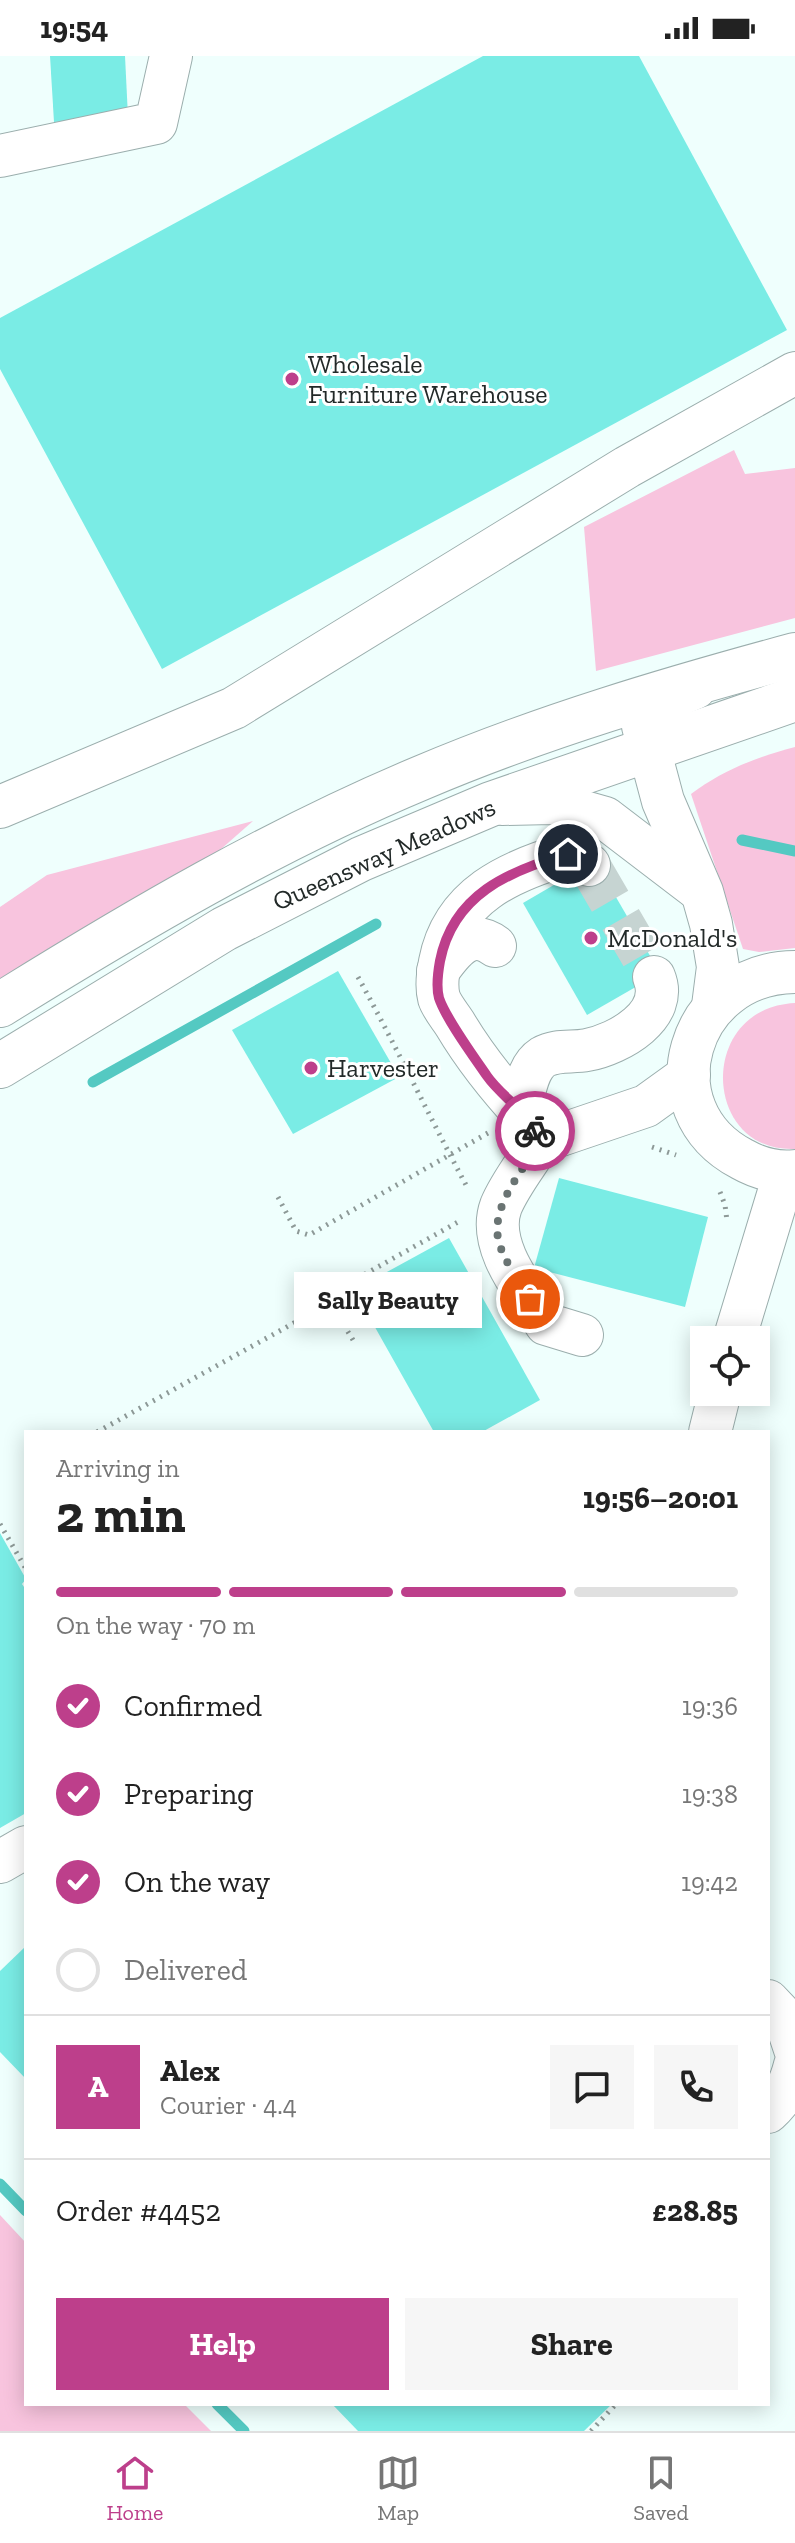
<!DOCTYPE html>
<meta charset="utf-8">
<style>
body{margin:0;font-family:"Zilla Slab",serif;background:#f6f6f6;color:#222;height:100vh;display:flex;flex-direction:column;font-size:30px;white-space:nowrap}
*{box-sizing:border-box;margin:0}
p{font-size:26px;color:#767676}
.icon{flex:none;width:44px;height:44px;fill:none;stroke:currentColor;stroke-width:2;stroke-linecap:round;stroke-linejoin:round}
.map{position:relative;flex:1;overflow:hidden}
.side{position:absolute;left:24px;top:1374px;width:746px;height:976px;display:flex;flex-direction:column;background:#fff;border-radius:0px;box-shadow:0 4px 20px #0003}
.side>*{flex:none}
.buttons{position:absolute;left:690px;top:1270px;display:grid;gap:16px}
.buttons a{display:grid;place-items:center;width:80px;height:80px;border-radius:0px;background:#fff;box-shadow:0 4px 20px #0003;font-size:40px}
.pin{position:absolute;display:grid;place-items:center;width:68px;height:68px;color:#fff;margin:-34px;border:4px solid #fff;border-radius:50%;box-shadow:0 2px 8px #0007}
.courier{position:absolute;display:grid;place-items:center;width:80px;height:80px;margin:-40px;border:6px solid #bd3f8b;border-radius:50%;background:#fff;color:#222;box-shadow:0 2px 10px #0007}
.bubble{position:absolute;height:56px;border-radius:0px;background:#fff;box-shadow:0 4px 20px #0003;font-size:26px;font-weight:700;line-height:56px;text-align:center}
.overview em{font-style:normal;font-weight:700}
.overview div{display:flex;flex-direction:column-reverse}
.overview{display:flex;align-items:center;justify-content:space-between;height:136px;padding:0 32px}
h1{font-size:52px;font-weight:700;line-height:60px}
.bar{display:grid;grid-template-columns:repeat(4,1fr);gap:12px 8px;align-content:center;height:96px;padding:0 32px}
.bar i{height:10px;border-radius:6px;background:#e0e0e0}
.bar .current{background:#bd3f8b}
.bar p{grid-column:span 4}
.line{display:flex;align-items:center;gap:20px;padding:0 32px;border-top:2px solid #e0e0e0}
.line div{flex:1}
.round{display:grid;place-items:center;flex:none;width:84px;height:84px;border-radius:0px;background:#f6f6f6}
ol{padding:0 32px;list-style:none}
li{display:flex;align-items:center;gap:24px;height:88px}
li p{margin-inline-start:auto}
li .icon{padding:8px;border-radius:50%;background:#bd3f8b;color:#fff;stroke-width:4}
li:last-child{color:#767676}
li i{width:44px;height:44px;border:4px solid #e0e0e0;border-radius:50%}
.primary-button{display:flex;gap:16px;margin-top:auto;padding:16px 32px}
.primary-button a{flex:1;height:92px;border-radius:0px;background:#bd3f8b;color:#fff;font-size:32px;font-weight:700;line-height:92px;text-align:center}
.primary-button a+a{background:#f6f6f6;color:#222}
.status{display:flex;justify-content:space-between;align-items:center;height:56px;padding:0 40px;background:#fff;direction:ltr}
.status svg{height:22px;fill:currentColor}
.tabs{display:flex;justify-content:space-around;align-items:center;height:112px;border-top:2px solid #e0e0e0;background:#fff;font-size:22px;color:#767676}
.tabs a{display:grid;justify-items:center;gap:4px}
.tabs .current{color:#bd3f8b}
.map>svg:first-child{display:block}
.green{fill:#f8c4de}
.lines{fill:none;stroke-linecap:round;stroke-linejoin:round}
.stream{stroke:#54c9c2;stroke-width:11}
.building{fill:#7aece5}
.minor-tunnel{stroke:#c6d4d2;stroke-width:42;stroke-dasharray:42 21;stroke-linecap:butt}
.minor-casing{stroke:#9baead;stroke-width:44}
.major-casing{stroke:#9baead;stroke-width:46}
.path{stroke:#8d9997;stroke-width:5;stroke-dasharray:2 6;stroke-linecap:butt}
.minor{stroke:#fff;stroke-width:42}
.major{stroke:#fff;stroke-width:44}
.done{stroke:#6a7473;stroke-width:8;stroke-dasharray:0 14.4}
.route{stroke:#bd3f8b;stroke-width:10}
.poi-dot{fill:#bd3f8b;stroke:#fff;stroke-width:3}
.labels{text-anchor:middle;stroke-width:6;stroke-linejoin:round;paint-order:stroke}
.poi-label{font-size:26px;fill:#222928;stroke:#fff;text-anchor:start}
.street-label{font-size:26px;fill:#222928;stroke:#fff}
</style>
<div class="status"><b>19:54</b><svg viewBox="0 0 49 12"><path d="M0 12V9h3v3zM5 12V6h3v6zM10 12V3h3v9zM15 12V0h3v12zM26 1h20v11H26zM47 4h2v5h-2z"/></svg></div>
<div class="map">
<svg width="795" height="2375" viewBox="0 0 795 2375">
<rect width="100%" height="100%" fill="#effffd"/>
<g class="green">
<path d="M 734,394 L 745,418 L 795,412 L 795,562 L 596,615 L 584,471 Z"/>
<path d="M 795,691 L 795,892 L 759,896 L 743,893 L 691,738 C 723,714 757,701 795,691 Z"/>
<path d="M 253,765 L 196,815 L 0,927 L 0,851 L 47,819 Z"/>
<path d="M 795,947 L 795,1093 C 702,1097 696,952 795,947 Z"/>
<path d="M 0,2159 L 26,2187 L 26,2348 L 184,2348 L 211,2375 L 0,2375 Z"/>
</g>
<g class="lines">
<g class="stream">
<path d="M 742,784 L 795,795"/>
<path d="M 93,1026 L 376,868"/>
<path d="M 0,2128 L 26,2155"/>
<path d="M 217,2348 L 244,2375"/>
</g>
</g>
<g class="building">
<path d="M 50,0 L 125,0 L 128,61 L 54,66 Z"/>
<path d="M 483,0 L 639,0 L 787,274 L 162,613 L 0,313 L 0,262 Z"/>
<path d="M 595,805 L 660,917 L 587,959 L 523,847 Z"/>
<path d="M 338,915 L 399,1021 L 293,1078 L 232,974 Z"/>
<path d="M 559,1122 L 708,1161 L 685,1251 L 534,1212 Z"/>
<path d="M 449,1182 L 540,1344 L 482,1376 L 434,1376 L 354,1234 Z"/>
<path d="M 0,1477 L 26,1523 L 22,1528 L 26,1534 L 26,1757 L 0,1772 Z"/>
<path d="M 26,1890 L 26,2023 L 0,1996 L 0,1915 Z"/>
<path d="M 332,2348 L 612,2348 L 584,2375 L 358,2375 Z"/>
</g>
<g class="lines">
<path class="minor-tunnel" d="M 589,809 L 654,921"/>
<g class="minor-casing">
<g id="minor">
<path d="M 0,100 L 156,67 L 171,0"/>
<path d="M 695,632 L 667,644 L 643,670 L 663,745 L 702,836 L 711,868 L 718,911 L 713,950"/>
<path d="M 502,748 L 552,747 L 605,762 L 698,833"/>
<path d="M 0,751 L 234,652 L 627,411 L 795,317"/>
<path d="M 438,915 C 453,894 470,871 495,890"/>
<path d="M 795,916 C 687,917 647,1053 742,1103 C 758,1112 777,1117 795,1115"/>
<path d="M 530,1065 C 501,1034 477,1005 455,968 C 450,960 442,951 439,942 C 436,931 438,916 440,906 C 453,840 509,815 568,798 L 589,809"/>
<path d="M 534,1074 L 522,1045 C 526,1029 529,1010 543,1001 C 557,993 572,997 587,994 C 619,988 670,959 654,921"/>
<path d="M 582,1279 L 546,1268 C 526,1236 486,1190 501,1150 C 510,1128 528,1106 540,1086 L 646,1050 L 689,1019"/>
<path d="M 734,1284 L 785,1116"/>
<path d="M 710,1376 L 720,1336"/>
<path d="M 0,1806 L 26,1791"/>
<path d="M 768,1945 L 785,1963 L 795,1993"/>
<path d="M 768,2056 C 783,2042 790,2029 795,2009"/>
</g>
</g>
<g class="major-casing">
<g id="major">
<path d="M 0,949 C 135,865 273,784 421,722 C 541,671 669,633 795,599"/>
<path d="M 0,1010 L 224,873 L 361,803 L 491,748 L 795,643"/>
</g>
</g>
<g class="path">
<path d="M 358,921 C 396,990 429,1060 466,1129"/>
<path d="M 652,1091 L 676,1099"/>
<path d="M 720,1136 L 725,1149 L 727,1165"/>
<path d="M 278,1141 L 296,1175 L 309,1179 L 488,1077"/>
<path d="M 353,1284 L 326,1240 L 458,1166"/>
<path d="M 97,1376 L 330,1247"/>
<path d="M 0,1468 L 26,1513"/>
<path d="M 591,2375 L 616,2348"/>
</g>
<use href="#minor" class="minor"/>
<use href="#major" class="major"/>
</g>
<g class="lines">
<path class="done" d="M 530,1243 C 519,1224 502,1203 498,1182 C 492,1148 524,1113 540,1086 L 535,1075"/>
<path class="route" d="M 535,1075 C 524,1053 501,1040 487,1020 C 474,1001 446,963 439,942 C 436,931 438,916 440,905 C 453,839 508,815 568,798"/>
</g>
<g class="poi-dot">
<circle cx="292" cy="323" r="8"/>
<circle cx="591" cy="882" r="8"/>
<circle cx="311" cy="1012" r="8"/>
</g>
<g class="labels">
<g class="poi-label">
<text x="308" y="317">Wholesale<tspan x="308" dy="30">Furniture Warehouse</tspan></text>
<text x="607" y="891">McDonald's</text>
<text x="327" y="1021">Harvester</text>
</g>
<g class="street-label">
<text transform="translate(384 798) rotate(-24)" y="9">Queensway Meadows</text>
</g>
</g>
</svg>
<div class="buttons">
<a><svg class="icon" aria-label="locate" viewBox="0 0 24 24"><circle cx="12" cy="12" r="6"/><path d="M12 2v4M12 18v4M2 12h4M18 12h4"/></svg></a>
</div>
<div class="pin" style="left:530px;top:1243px;background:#ea580c"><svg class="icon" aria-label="bag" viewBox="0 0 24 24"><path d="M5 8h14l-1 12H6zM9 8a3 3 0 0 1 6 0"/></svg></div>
<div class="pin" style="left:568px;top:798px;background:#1f2937"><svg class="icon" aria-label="home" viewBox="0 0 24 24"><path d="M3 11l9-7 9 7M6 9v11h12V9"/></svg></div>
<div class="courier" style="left:535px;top:1075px"><svg class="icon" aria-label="bike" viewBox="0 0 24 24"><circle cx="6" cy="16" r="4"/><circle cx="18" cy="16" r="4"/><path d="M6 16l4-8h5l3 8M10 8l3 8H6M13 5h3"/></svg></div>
<div class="bubble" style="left:294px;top:1216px;width:188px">Sally Beauty</div>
<section class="side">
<div class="overview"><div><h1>2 min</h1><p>Arriving in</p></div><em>19:56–20:01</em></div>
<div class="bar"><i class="current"></i><i class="current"></i><i class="current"></i><i></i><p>On the way · 70 m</p></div>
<ol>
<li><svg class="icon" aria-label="check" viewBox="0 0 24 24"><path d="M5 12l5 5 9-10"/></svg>Confirmed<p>19:36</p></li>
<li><svg class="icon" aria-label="check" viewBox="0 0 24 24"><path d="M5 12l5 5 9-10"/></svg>Preparing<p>19:38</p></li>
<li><svg class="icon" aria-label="check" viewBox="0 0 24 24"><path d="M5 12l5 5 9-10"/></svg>On the way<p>19:42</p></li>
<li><i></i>Delivered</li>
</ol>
<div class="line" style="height:144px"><b class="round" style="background:#bd3f8b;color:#fff">A</b><div><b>Alex</b><p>Courier · 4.4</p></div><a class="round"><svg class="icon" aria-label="chat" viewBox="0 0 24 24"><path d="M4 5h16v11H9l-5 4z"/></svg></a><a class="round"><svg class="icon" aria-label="phone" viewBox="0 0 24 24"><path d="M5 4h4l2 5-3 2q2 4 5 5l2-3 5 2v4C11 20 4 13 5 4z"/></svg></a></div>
<div class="line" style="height:104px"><div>Order #4452</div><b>£28.85</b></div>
<div class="primary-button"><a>Help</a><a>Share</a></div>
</section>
</div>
<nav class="tabs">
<a class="current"><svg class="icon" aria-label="home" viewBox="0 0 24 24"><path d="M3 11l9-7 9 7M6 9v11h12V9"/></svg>Home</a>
<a><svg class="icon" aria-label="map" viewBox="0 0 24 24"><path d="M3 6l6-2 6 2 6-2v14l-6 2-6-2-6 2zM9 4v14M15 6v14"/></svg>Map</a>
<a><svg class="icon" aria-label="saved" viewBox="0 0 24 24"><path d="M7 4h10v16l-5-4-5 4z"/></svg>Saved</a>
</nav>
